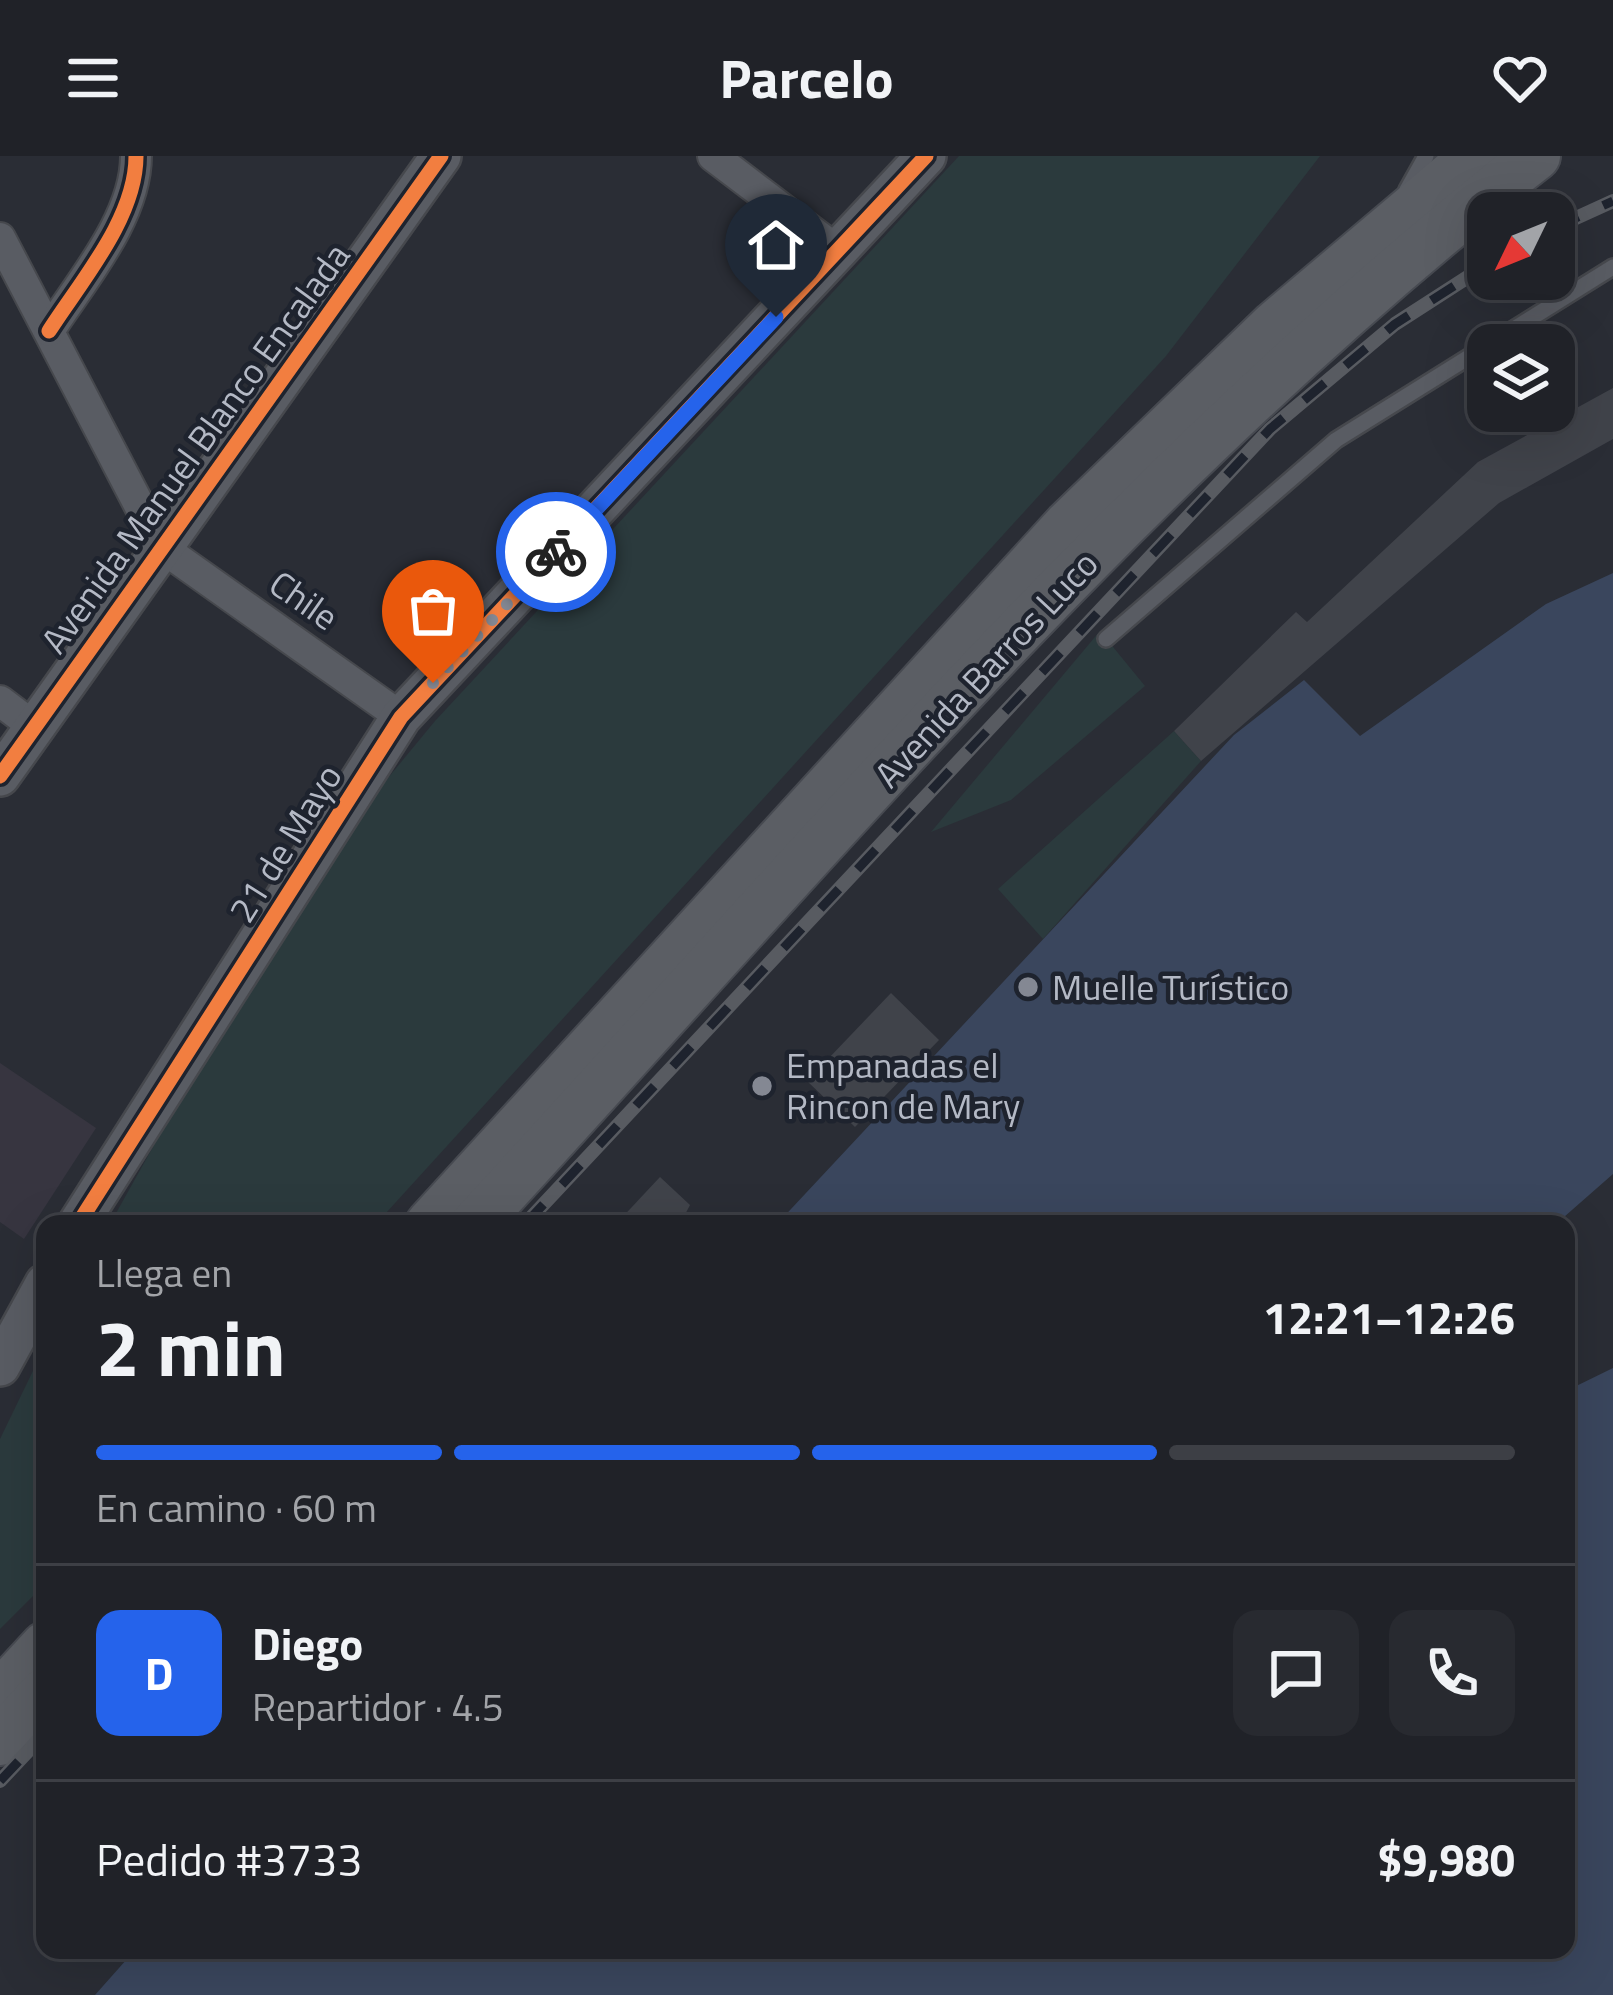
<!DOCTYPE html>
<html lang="es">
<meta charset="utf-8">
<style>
body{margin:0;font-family:"Titillium Web",sans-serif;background:#282a30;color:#f1f3f6;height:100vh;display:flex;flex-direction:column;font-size:45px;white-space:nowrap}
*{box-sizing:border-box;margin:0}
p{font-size:39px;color:#a2a4a8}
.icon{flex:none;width:66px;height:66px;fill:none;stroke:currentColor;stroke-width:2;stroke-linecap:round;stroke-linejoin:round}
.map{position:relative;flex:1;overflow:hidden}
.panel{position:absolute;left:36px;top:1059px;width:1539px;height:744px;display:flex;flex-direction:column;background:#202228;border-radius:24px;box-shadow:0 12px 48px #0002,0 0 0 3px #3d3f45}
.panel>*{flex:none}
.needle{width:78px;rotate:227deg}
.buttons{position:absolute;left:1467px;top:36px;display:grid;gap:24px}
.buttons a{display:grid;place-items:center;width:108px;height:108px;border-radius:24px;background:#202228;box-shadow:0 12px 48px #0002,0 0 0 3px #3d3f45;font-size:60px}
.pin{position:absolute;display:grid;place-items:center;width:102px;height:102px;color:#fff;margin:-123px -51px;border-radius:50% 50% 50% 0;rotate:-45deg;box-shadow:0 0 12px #0007}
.pin .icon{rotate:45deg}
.courier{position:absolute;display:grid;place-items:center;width:120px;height:120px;margin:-60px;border:9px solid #2563eb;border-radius:50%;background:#fff;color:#222;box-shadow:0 3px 15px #0007}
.headline em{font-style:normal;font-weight:700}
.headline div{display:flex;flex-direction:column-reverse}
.headline{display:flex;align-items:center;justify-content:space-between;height:204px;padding:0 60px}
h1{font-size:78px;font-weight:700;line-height:90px}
.bar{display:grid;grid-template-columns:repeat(4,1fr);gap:18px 12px;align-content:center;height:144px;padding:0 60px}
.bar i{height:15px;border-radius:9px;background:#3d3f45}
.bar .current{background:#2563eb}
.bar p{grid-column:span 4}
.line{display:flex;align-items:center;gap:30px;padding:0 60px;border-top:3px solid #3d3f45}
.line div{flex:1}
.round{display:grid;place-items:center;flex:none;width:126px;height:126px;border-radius:24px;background:#282a30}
header{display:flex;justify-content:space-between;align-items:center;height:156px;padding:0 60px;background:#202228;font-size:54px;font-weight:700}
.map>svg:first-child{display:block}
.medical{fill:#373540}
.green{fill:#2b3a3d}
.water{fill:#3a465d}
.building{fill:#40434a}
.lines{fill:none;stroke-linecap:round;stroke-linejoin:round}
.service-casing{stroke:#46484d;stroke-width:20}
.minor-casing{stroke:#46484d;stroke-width:34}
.tertiary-casing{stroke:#46484d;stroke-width:44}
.primary-casing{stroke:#474a51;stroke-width:52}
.service{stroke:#595c63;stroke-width:15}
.minor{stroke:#595c63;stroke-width:30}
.tertiary{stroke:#595c63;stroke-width:39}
.primary{stroke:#5b5e64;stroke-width:48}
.rail-casing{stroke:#585b61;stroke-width:14}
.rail{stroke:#1e232e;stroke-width:9;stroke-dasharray:27;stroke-linecap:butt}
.cycleway-casing{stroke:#1e232e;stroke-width:22}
.cycleway{stroke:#f27e40;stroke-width:15}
.done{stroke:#848893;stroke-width:12;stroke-dasharray:0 21.6}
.route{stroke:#2563eb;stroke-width:15}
.poi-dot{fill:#848893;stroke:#1e232e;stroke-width:4.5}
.labels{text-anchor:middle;stroke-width:9;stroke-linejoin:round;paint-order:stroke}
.street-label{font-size:36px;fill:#b4b9c5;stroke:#1e232e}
.poi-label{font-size:36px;fill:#b4b9c5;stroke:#1e232e;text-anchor:start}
</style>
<header><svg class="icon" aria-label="menu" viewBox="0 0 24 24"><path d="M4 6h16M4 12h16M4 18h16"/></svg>Parcelo<svg class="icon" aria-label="heart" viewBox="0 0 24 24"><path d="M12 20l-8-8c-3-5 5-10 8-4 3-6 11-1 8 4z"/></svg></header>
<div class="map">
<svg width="1613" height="1839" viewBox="0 0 1613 1839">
<rect width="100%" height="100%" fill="#2a2d35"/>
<path class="medical" d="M 0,907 L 96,972 L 24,1083 L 0,1066 Z"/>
<g class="green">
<path d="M 959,0 L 1320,0 L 1166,200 L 376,1068 L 110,1068 L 270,781 L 364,651 L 435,565 Z"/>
<path d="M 1100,475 L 1145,530 L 1011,644 L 931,676 Z"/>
<path d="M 1174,575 L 1201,605 L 1043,783 L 998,733 Z"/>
<path d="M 45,1190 L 45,1428 L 0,1473 L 0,1283 Z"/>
</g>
<g class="water">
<path d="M 1613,417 L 1613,1018 L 1556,1068 L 777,1068 L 1234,579 L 1304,524 L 1360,580 L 1546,448 Z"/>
<path d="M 1613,1212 L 1613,1839 L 95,1839 L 135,1794 L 1566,1794 L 1566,1235 Z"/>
</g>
<g class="building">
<path d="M 1613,232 L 1613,283 L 1499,347 L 1201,605 L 1174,575 L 1296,456 L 1307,466 L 1478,306 Z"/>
<path d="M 891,837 L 939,884 L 855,971 L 807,925 Z"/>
<path d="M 660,1021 L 690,1049 L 680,1068 L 616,1068 Z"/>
</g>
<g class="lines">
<g class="service-casing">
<g id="service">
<path d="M 1407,34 L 1426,0"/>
<path d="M 1106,483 L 1336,284 L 1613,111"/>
</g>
</g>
<g class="minor-casing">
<g id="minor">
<path d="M 713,0 L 838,95"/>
<path d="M 0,82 L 161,391 L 401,561"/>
<path d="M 49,175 C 81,125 136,62 136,0"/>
<path d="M 0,545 L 33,570"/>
</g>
</g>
<g class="tertiary-casing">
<g id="tertiary">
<path d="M 0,620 L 441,0"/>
<path d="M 78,1068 L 401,561 L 926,0"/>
<path d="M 0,1210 L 45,1128"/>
</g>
</g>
<g class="primary-casing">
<g id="primary">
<path d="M 430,1068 L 1068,369 L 1275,169 L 1475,0"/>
<path d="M 475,1068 C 815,699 1139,309 1536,0"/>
<path d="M 0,1539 L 45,1490"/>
<path d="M 0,1585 L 45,1536"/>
</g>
</g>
<use href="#service" class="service"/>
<use href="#minor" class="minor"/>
<use href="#tertiary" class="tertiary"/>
<use href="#primary" class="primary"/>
<g class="rail-casing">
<g id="rail">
<path d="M 1554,72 L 1613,45"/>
<path d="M 525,1068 L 1270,273 L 1395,168 L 1488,108"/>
<path d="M 0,1625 L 45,1577"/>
</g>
</g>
<use href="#rail" class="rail"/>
<g class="cycleway-casing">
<g id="cycleway">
<path d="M 49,175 C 81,125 136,62 136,0"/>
<path d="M 0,620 L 441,0"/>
<path d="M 78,1068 L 401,561 L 926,0"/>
</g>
</g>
<use href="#cycleway" class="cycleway"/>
</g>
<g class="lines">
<path class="done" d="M 433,527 L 556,396"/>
<path class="route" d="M 556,396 L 776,161"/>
</g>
<g class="poi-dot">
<circle cx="1028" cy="831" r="12"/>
<circle cx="762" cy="930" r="12"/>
</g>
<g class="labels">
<g class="street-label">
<text transform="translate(195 292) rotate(-54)" y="13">Avenida Manuel Blanco Encalada</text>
<text transform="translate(304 444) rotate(35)" y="13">Chile</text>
<text transform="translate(986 513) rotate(-47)" y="13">Avenida Barros Luco</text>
<text transform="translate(285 687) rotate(-58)" y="13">21 de Mayo</text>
</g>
<g class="poi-label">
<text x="1052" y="844">Muelle Turístico</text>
<text x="786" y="922">Empanadas el<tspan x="786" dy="41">Rincon de Mary</tspan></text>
</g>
</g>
</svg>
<div class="buttons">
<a><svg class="needle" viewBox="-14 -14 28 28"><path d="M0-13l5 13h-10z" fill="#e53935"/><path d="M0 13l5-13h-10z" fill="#a2a4a8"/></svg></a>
<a><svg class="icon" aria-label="layers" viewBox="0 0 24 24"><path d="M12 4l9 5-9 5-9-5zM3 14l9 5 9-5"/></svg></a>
</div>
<div class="pin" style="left:433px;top:527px;background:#ea580c"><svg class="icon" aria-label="bag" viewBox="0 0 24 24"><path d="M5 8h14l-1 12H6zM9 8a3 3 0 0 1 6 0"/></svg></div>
<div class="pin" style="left:776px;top:161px;background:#1f2937"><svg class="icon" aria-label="home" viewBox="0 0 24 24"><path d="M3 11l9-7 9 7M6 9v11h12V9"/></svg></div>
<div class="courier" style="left:556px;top:396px"><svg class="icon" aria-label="bike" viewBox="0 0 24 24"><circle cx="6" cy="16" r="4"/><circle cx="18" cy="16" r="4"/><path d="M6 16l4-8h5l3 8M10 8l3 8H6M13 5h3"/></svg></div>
<section class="panel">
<div class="headline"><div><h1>2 min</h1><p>Llega en</p></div><em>12:21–12:26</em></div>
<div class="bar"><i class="current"></i><i class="current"></i><i class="current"></i><i></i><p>En camino · 60 m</p></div>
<div class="line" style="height:216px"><b class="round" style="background:#2563eb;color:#fff">D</b><div><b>Diego</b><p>Repartidor · 4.5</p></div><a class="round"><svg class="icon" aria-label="chat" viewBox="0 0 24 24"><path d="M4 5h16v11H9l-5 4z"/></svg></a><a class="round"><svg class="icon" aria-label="phone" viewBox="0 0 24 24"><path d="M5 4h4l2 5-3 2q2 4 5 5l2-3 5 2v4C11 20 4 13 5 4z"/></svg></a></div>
<div class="line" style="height:156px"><div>Pedido #3733</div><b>$9,980</b></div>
</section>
</div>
